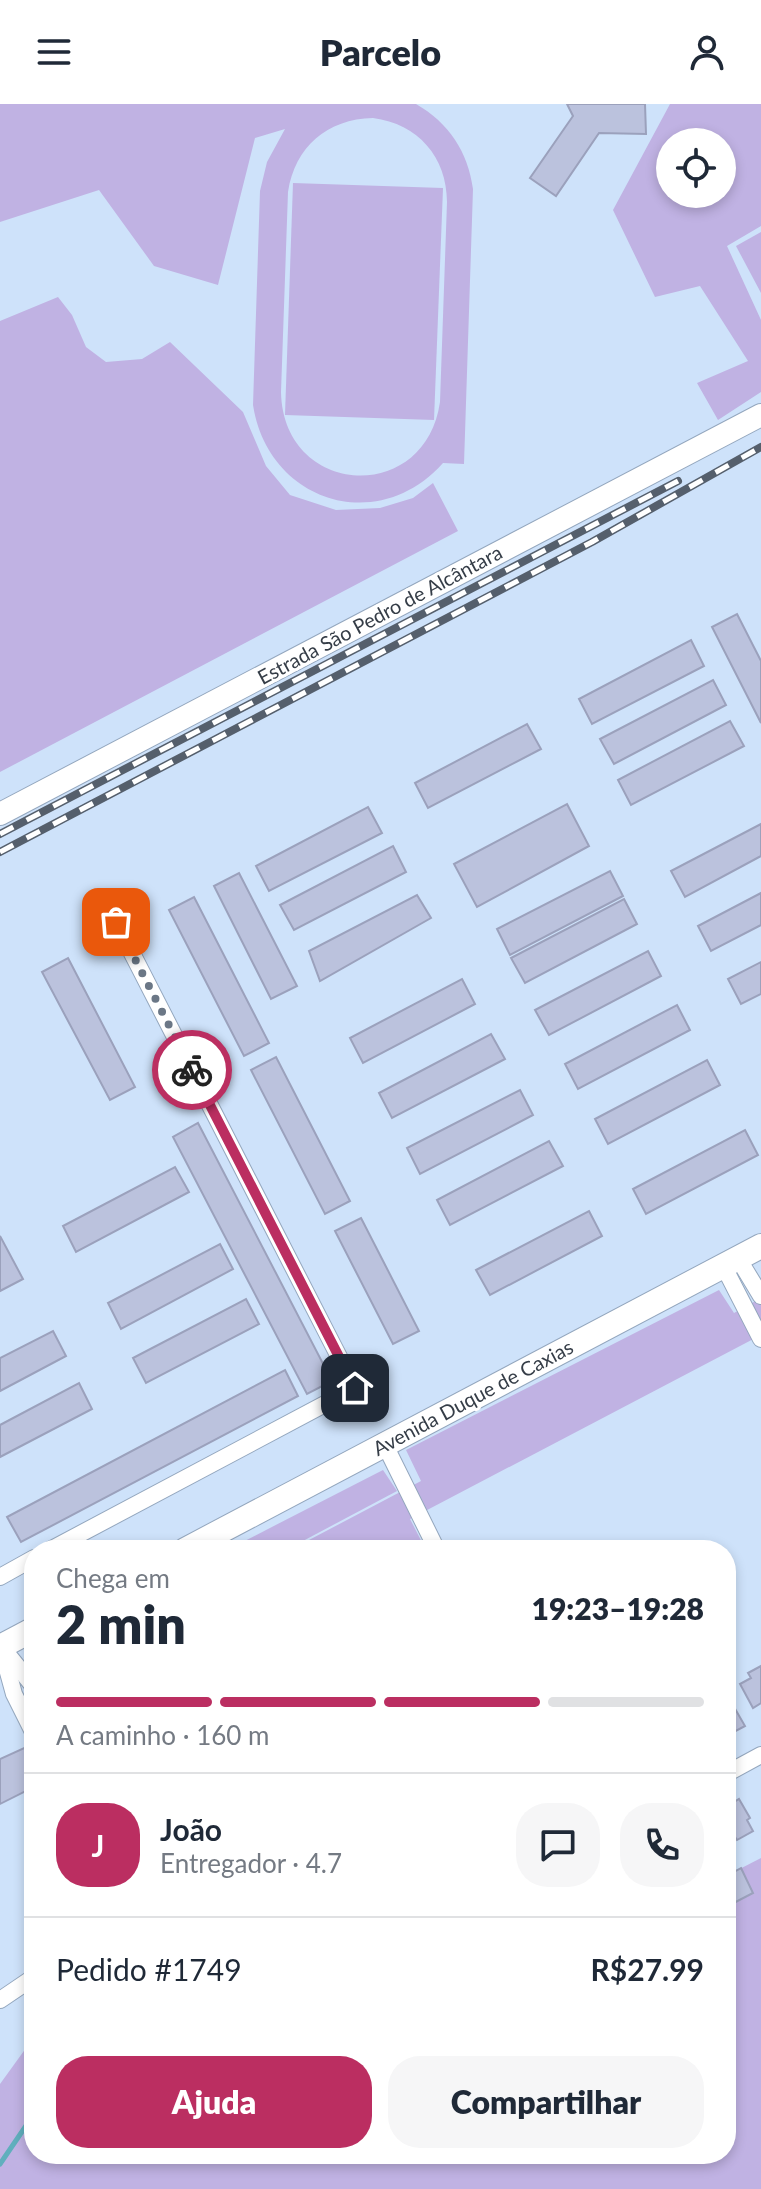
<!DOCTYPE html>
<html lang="pt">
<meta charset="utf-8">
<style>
body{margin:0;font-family:Lato,sans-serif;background:#f6f6f7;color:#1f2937;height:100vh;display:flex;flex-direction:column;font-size:30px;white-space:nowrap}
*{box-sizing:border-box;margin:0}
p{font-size:26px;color:#747a83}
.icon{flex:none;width:44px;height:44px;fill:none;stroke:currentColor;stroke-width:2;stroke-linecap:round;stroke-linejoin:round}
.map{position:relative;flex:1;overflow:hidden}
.details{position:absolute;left:24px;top:1436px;width:712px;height:624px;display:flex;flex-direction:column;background:#fff;border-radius:32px;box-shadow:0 4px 12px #0003}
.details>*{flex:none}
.fabs{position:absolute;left:656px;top:24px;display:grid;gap:16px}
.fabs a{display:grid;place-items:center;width:80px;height:80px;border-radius:50%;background:#fff;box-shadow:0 4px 12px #0003;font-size:40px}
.pin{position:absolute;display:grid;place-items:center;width:68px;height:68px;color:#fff;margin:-34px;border-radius:16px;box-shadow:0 4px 12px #0006}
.courier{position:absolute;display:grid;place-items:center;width:80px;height:80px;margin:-40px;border:6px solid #bb2e61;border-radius:50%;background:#fff;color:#222;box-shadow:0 2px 10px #0007}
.headline em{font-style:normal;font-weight:800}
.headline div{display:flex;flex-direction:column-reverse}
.headline{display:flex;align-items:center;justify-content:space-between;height:136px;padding:0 32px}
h1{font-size:52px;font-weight:800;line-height:60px}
.bar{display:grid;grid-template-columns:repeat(4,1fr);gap:12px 8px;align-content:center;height:96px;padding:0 32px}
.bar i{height:10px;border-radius:6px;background:#e0e1e3}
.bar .selected{background:#bb2e61}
.bar p{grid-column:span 4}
.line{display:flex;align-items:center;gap:20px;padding:0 32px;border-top:2px solid #e0e1e3}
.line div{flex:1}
.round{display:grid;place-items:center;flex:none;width:84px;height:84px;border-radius:32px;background:#f6f6f7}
.button{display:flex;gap:16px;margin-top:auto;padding:16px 32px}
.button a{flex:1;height:92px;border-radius:32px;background:#bb2e61;color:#fff;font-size:32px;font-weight:800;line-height:92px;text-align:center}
.button a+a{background:#f6f6f7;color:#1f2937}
header{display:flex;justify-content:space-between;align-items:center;height:104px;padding:0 32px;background:#fff;font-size:36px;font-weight:800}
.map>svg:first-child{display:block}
.green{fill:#c0b2e3;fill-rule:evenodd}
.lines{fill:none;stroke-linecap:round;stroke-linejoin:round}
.stream{stroke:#60afbd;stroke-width:5}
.building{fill:#bbc2dd;stroke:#9ba1bc;stroke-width:2}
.street-casing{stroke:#94a7be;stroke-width:18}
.secondary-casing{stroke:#94a7be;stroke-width:24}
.primary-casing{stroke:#94a7be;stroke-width:26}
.street{stroke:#fff;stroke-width:16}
.secondary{stroke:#fff;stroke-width:22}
.primary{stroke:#fff;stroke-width:24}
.rail-casing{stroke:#555f6c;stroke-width:8}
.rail{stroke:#fff;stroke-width:5;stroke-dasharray:15;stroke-linecap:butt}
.done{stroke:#6b7786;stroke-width:8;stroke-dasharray:0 14.4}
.route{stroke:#bb2e61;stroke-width:10}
.labels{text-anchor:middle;stroke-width:6;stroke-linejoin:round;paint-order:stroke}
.street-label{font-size:20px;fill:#353d47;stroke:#fff}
</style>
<header><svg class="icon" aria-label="menu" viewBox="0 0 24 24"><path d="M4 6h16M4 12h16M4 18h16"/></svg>Parcelo<svg class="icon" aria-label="person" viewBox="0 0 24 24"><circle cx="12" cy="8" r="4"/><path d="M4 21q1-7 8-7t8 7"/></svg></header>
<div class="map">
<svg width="761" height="2085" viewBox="0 0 761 2085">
<rect width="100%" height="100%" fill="#cee2fa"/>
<g class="green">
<path d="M 0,0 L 416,0 C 449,19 468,48 473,85 L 464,360 L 443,359 C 377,433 268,397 253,301 L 260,87 L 267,58 L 285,25 L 255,34 L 218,181 L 154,162 L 99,86 L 0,118 ZM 373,14 C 418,20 447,53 447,98 L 440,298 C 425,402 283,393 281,288 L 288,88 C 295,43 327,15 373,14 Z"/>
<path d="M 670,0 L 761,0 L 761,122 L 727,142 L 761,216 L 761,288 L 718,316 L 697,279 L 748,257 L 700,182 L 655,193 L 613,106 ZM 670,38 L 722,38 L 722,90 L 670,90 Z"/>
<path d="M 293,79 L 443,84 L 434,316 L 285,311 Z"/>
<path d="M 761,128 L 761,189 L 736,142 Z"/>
<path d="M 58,193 L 72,211 L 86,243 L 106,258 L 142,255 L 170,238 L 243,308 L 266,362 L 290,391 L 336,406 L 380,404 L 413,394 L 433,379 L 458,427 L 0,668 L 0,217 Z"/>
<path d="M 719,1186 L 734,1209 L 761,1194 L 761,1231 L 410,1415 L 426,1446 L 290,1446 L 421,1377 L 406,1346 Z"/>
<path d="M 383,1366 L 397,1387 L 286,1446 L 227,1446 Z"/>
<path d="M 761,1754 L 761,2085 L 0,2085 L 0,1980 L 34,1933 L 34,2050 L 726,2050 L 726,1772 Z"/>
</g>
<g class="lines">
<path class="stream" d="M 0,2060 L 34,2010"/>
</g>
<g class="building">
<path d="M 567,0 L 645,0 L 646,30 L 599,29 L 556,92 L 530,74 L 573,12 Z"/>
<path d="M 737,510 L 761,557 L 761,619 L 712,523 Z"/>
<path d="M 691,536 L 704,562 L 592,620 L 579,595 Z"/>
<path d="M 713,576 L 726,601 L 614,660 L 600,635 Z"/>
<path d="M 730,617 L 744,642 L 631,701 L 618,676 Z"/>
<path d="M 527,620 L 541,645 L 428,704 L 415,679 Z"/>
<path d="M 567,700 L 589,742 L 477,803 L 454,760 Z"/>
<path d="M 368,703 L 382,729 L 269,787 L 256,762 Z"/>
<path d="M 761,720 L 761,752 L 685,793 L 671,767 Z"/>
<path d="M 393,742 L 406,768 L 294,826 L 280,801 Z"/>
<path d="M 610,767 L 623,792 L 510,851 L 497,825 Z"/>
<path d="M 239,769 L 297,882 L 271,895 L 214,782 Z"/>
<path d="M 761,789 L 761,821 L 711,847 L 698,822 Z"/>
<path d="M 417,791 L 431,814 L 320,877 L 309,847 Z"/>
<path d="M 194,793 L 269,939 L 244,952 L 169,806 Z"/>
<path d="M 624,795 L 637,820 L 525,879 L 511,854 Z"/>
<path d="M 648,847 L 661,872 L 549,931 L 535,906 Z"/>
<path d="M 68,854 L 135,983 L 110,996 L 42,868 Z"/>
<path d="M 761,858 L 761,890 L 741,900 L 728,875 Z"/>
<path d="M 462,875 L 475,900 L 363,959 L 350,934 Z"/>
<path d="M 677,901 L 690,926 L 578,985 L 565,960 Z"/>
<path d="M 491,930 L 505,955 L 392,1014 L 379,989 Z"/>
<path d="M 276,953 L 350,1097 L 325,1110 L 251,966 Z"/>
<path d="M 707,956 L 720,981 L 608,1040 L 595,1015 Z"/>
<path d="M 520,986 L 533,1011 L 420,1070 L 407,1044 Z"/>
<path d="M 198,1019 L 332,1277 L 307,1290 L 173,1033 Z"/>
<path d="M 745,1026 L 758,1051 L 646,1110 L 633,1085 Z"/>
<path d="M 549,1037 L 563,1062 L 450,1121 L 437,1096 Z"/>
<path d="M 175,1063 L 189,1088 L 76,1148 L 63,1122 Z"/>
<path d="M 589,1107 L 602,1132 L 490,1191 L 476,1166 Z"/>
<path d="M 361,1114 L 419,1227 L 393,1240 L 335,1127 Z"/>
<path d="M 0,1132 L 23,1175 L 0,1187 Z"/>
<path d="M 220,1140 L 233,1165 L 121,1225 L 108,1199 Z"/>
<path d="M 246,1195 L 259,1220 L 146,1279 L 133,1254 Z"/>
<path d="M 53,1227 L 66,1252 L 0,1287 L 0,1254 Z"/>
<path d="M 285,1266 L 298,1292 L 21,1438 L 7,1413 Z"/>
<path d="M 79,1279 L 92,1305 L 0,1353 L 0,1321 Z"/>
<path d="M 761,1562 L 761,1599 L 753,1604 L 740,1580 L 751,1574 L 748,1569 Z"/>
<path d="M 726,1589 L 745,1622 L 734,1628 L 732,1624 L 726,1627 Z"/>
<path d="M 33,1640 L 34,1683 L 0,1700 L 0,1655 Z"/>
<path d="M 739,1695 L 750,1714 L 747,1716 L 753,1727 L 737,1736 L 726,1719 L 726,1703 Z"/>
<path d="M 741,1764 L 753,1789 L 726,1803 L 726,1772 Z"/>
</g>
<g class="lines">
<g class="street-casing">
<g id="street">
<path d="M 738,1154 L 761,1192"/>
<path d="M 723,1161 L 761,1235"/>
<path d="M 385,1341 L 437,1446"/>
<path d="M 50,1446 L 355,1284 L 116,818"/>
<path d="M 0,1473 L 34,1454"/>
<path d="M 1,1543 L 14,1590 L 34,1630"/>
<path d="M 5,1547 L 34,1583"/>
<path d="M 726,1670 L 761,1651"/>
<path d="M 0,1896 L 34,1873"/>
</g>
</g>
<g class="secondary-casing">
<path id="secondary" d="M 0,710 L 761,311"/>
</g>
<g class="primary-casing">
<g id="primary">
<path d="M 185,1446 L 761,1142"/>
<path d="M 0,1543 L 34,1525"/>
</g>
</g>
<use href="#street" class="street"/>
<use href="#secondary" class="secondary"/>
<use href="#primary" class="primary"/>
<g class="rail-casing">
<g id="rail">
<path d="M 0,730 L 678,377"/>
<path d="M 0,748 L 592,438 L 761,343"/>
</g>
</g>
<use href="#rail" class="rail"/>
</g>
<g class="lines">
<path class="done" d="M 116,818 L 192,966"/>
<path class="route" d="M 192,966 L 355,1284"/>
</g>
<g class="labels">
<g class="street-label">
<text transform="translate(380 511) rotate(-28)" y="7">Estrada São Pedro de Alcântara</text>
<text transform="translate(473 1294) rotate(-28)" y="7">Avenida Duque de Caxias</text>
</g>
</g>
</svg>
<div class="fabs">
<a><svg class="icon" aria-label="locate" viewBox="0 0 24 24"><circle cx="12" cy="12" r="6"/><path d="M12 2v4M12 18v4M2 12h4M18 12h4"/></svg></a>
</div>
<div class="pin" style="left:116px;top:818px;background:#ea580c"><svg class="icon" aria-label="bag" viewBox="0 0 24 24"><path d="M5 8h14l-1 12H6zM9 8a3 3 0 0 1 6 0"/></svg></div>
<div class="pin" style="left:355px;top:1284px;background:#1f2937"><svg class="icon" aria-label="home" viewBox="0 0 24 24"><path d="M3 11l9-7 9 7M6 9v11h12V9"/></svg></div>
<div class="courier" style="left:192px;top:966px"><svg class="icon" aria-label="bike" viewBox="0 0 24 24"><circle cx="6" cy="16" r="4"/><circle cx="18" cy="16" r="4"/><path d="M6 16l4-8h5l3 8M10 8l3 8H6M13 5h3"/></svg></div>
<section class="details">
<div class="headline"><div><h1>2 min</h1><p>Chega em</p></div><em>19:23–19:28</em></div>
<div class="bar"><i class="selected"></i><i class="selected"></i><i class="selected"></i><i></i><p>A caminho · 160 m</p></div>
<div class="line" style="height:144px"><b class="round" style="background:#bb2e61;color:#fff">J</b><div><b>João</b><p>Entregador · 4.7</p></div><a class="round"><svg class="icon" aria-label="chat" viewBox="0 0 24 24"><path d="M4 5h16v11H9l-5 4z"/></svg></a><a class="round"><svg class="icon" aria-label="phone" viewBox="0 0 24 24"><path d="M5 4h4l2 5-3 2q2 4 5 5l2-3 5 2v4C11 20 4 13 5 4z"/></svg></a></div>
<div class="line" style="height:104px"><div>Pedido #1749</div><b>R$27.99</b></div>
<div class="button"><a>Ajuda</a><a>Compartilhar</a></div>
</section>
</div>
